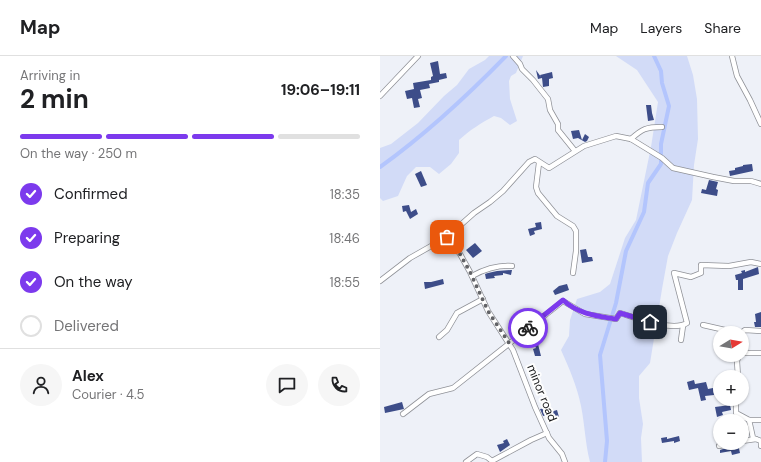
<!DOCTYPE html>
<meta charset="utf-8">
<style>
body{margin:0;font-family:"DM Sans",sans-serif;background:#f6f6f6;color:#202124;height:100vh;display:flex;flex-direction:column;font-size:15px;white-space:nowrap}
*{box-sizing:border-box;margin:0}
p{font-size:13px;color:#757577}
.icon{flex:none;width:22px;height:22px;fill:none;stroke:currentColor;stroke-width:2;stroke-linecap:round;stroke-linejoin:round}
.map{position:relative;flex:1;overflow:hidden}
.details{display:flex;flex-direction:column;background:#fff;width:380px}
.details>*{flex:none}
.needle{width:26px;rotate:79deg}
.fabs{position:absolute;left:333px;top:270px;display:grid;gap:8px}
.fabs a{display:grid;place-items:center;width:36px;height:36px;border-radius:50%;background:#fff;box-shadow:0 1px 3px #0004;font-size:20px}
.pin{position:absolute;display:grid;place-items:center;width:34px;height:34px;color:#fff;margin:-17px;border-radius:8px;box-shadow:0 2px 6px #0006}
.courier{position:absolute;display:grid;place-items:center;width:40px;height:40px;margin:-20px;border:3px solid #7c3aed;border-radius:50%;background:#fff;color:#222;box-shadow:0 1px 5px #0007}
.headline em{font-style:normal;font-weight:700}
.headline div{display:flex;flex-direction:column-reverse}
.headline{display:flex;align-items:center;justify-content:space-between;height:68px;padding:0 20px}
h1{font-size:26px;font-weight:700;line-height:30px}
.bar{display:grid;grid-template-columns:repeat(4,1fr);gap:6px 4px;align-content:center;height:48px;padding:0 20px}
.bar i{height:5px;border-radius:3px;background:#e0e0e0}
.bar .current{background:#7c3aed}
.bar p{grid-column:span 4}
.line{display:flex;align-items:center;gap:10px;padding:0 20px;border-top:1px solid #e0e0e0}
.line div{flex:1}
.round{display:grid;place-items:center;flex:none;width:42px;height:42px;border-radius:21px;background:#f6f6f6}
ol{padding:0 20px;list-style:none}
li{display:flex;align-items:center;gap:12px;height:44px}
li p{margin-inline-start:auto}
li .icon{padding:4px;border-radius:50%;background:#7c3aed;color:#fff;stroke-width:4}
li:last-child{color:#757577}
li i{width:22px;height:22px;border:2px solid #e0e0e0;border-radius:50%}
header{display:flex;align-items:center;gap:24px;box-sizing:border-box;height:56px;padding:0 20px;background:#fff;border-bottom:1px solid #e0e0e0}
header strong{font-size:19px}
nav{display:flex;gap:22px;margin-inline-start:auto;font-size:14px}
main{display:flex;flex:1;min-height:0}
.map>svg:first-child{display:block}
.green{fill:#d2dbf7}
.lines{fill:none;stroke-linecap:round;stroke-linejoin:round}
.canal{stroke:#b3c5fd;stroke-width:4}
.building{fill:#3d4d89}
.minor-casing{stroke:#8f9197;stroke-width:6}
.minor{stroke:#fff;stroke-width:4.5}
.done{stroke:#626367;stroke-width:4;stroke-dasharray:0 7.2}
.route{stroke:#7c3aed;stroke-width:5}
.labels{text-anchor:middle;stroke-width:4;stroke-linejoin:round;paint-order:stroke}
.street-label{font-size:12px;fill:#161719;stroke:#fefefe}
</style>
<header>
<strong>Map</strong>
<nav><a>Map</a><a>Layers</a><a>Share</a></nav>
</header>
<main>
<section class="details">
<div class="headline"><div><h1>2 min</h1><p>Arriving in</p></div><em>19:06–19:11</em></div>
<div class="bar"><i class="current"></i><i class="current"></i><i class="current"></i><i></i><p>On the way · 250 m</p></div>
<ol>
<li><svg class="icon" aria-label="check" viewBox="0 0 24 24"><path d="M5 12l5 5 9-10"/></svg>Confirmed<p>18:35</p></li>
<li><svg class="icon" aria-label="check" viewBox="0 0 24 24"><path d="M5 12l5 5 9-10"/></svg>Preparing<p>18:46</p></li>
<li><svg class="icon" aria-label="check" viewBox="0 0 24 24"><path d="M5 12l5 5 9-10"/></svg>On the way<p>18:55</p></li>
<li><i></i>Delivered</li>
</ol>
<div class="line" style="height:72px"><a class="round"><svg class="icon" aria-label="person" viewBox="0 0 24 24"><circle cx="12" cy="8" r="4"/><path d="M4 21q1-7 8-7t8 7"/></svg></a><div><b>Alex</b><p>Courier · 4.5</p></div><a class="round"><svg class="icon" aria-label="chat" viewBox="0 0 24 24"><path d="M4 5h16v11H9l-5 4z"/></svg></a><a class="round"><svg class="icon" aria-label="phone" viewBox="0 0 24 24"><path d="M5 4h4l2 5-3 2q2 4 5 5l2-3 5 2v4C11 20 4 13 5 4z"/></svg></a></div>
</section>
<div class="map">
<svg width="381" height="406" viewBox="0 0 381 406">
<rect width="100%" height="100%" fill="#eef1f8"/>
<g class="green">
<path d="M 109,0 L 143,0 L 136,17 L 131,20 L 129,25 L 130,43 L 137,65 L 130,69 L 121,62 L 114,60 C 101,67 90,74 79,84 L 79,97 L 71,108 L 59,118 L 50,111 L 36,111 L 27,120 L 18,140 L 3,145 L 0,142 L 0,92 L 11,88 L 38,67 L 64,40 L 77,29 L 89,13 L 105,4 Z"/>
<path d="M 236,0 L 307,0 L 313,19 L 317,43 L 318,83 L 314,109 L 312,144 L 297,177 L 288,200 L 282,233 L 270,307 L 259,320 L 259,342 L 263,368 L 261,382 L 262,406 L 210,406 C 205,386 205,370 201,350 C 197,330 189,312 181,294 L 189,280 L 190,264 L 197,243 L 220,236 L 230,228 L 245,182 L 256,164 L 271,91 L 278,46 L 257,14 Z"/>
</g>
<g class="lines">
<g class="canal">
<path d="M 0,111 C 46,78 87,40 126,0"/>
<path d="M 225,406 L 227,385 L 220,299 L 236,247 L 246,195 L 264,156 L 268,127 L 281,108 L 281,88 L 289,50 L 282,27 L 281,15 L 274,0"/>
</g>
</g>
<g class="building">
<path d="M 58,5 L 60,18 L 66,17 L 67,22 L 59,24 L 59,26 L 49,28 L 50,32 L 40,34 L 42,42 L 38,43 L 40,51 L 34,52 L 32,42 L 27,43 L 25,35 L 34,33 L 33,27 L 51,24 L 51,21 L 53,20 L 50,7 Z"/>
<path d="M 156,14 L 161,21 L 160,19 L 172,16 L 173,22 L 169,23 L 169,30 L 163,31 L 162,22 L 158,23 Z"/>
<path d="M 266,49 L 271,49 L 272,57 L 274,64 L 268,65 Z"/>
<path d="M 199,74 L 202,84 L 205,78 L 209,81 L 207,85 L 205,86 L 198,82 L 193,83 L 191,75 Z"/>
<path d="M 372,108 L 373,115 L 350,120 L 349,115 L 355,114 L 355,112 L 363,110 L 363,109 Z"/>
<path d="M 41,115 L 47,129 L 41,131 L 35,118 Z"/>
<path d="M 329,124 L 338,126 L 336,133 L 338,134 L 337,140 L 321,137 L 322,133 L 326,134 Z"/>
<path d="M 29,149 L 31,156 L 36,153 L 38,158 L 30,163 L 26,155 L 23,156 L 22,150 Z"/>
<path d="M 161,166 L 162,173 L 154,175 L 155,178 L 150,180 L 148,173 L 156,171 L 155,167 Z"/>
<path d="M 95,187 L 102,195 L 93,202 L 86,194 Z"/>
<path d="M 206,193 L 208,201 L 212,201 L 213,205 L 202,207 L 200,194 Z"/>
<path d="M 378,211 L 379,218 L 363,223 L 363,234 L 358,234 L 358,224 L 356,224 L 355,219 L 362,217 L 361,215 L 365,214 L 365,216 Z"/>
<path d="M 131,214 L 132,214 L 131,219 L 123,217 L 123,219 L 114,220 L 115,222 L 106,223 L 105,218 L 108,217 L 117,215 Z"/>
<path d="M 63,223 L 64,228 L 45,233 L 44,226 L 51,226 Z"/>
<path d="M 187,228 L 189,234 L 175,239 L 173,235 L 179,230 Z"/>
<path d="M 381,256 L 381,271 L 375,271 L 374,266 L 376,266 L 375,258 Z"/>
<path d="M 149,276 L 154,281 L 156,280 L 159,288 L 158,288 L 161,300 L 155,300 L 153,293 L 156,292 L 149,279 L 146,282 L 145,280 Z"/>
<path d="M 314,324 L 315,328 L 326,326 L 328,333 L 333,332 L 334,339 L 325,340 L 326,344 L 321,345 L 318,332 L 309,334 L 307,326 Z"/>
<path d="M 22,346 L 24,353 L 5,357 L 4,351 Z"/>
<path d="M 350,349 L 351,354 L 342,356 L 343,359 L 337,361 L 335,351 Z"/>
<path d="M 166,352 L 167,357 L 177,354 L 179,361 L 172,362 L 171,359 L 163,360 L 160,353 Z"/>
<path d="M 299,380 L 300,385 L 294,387 L 294,385 L 282,387 L 281,382 L 287,381 L 287,383 Z"/>
<path d="M 127,383 L 130,389 L 120,396 L 117,389 L 124,387 L 123,385 Z"/>
<path d="M 358,388 L 360,397 L 352,399 L 351,395 L 340,397 L 340,394 Z"/>
</g>
<g class="lines">
<g class="minor-casing">
<g id="minor">
<path d="M 133,0 L 140,8 L 142,13 L 153,24 L 168,43 L 170,54 L 178,68 L 178,74 L 195,95"/>
<path d="M 352,0 L 357,20 L 370,44 L 381,68"/>
<path d="M 0,40 L 38,0"/>
<path d="M 251,83 C 262,73 266,71 282,71"/>
<path d="M 159,107 L 156,131 L 158,137 L 177,160 L 193,170 L 196,175 L 196,195 L 193,217"/>
<path d="M 67,181 L 94,157 L 110,146 L 123,135 L 149,106 L 155,103 L 169,112 L 204,90 L 236,80 L 251,83 L 282,102 L 293,112 L 333,121 L 354,125 L 371,125 L 381,128"/>
<path d="M 92,220 C 105,213 117,209 132,210"/>
<path d="M 0,225 L 30,202 L 67,181 L 80,198 L 90,216 L 108,255 L 133,294 L 155,351 L 169,382 L 182,398 L 185,406"/>
<path d="M 323,269 L 358,277"/>
<path d="M 361,277 L 365,274 L 381,275"/>
<path d="M 59,281 L 67,274 L 77,257 L 103,243"/>
<path d="M 301,284 L 303,270"/>
<path d="M 362,297 L 381,297"/>
<path d="M 358,321 L 357,305 L 359,299"/>
<path d="M 356,343 L 356,357 L 369,364 L 373,382 L 381,385 L 381,390"/>
<path d="M 23,358 L 49,338 L 73,332 L 183,245 L 205,258 L 236,263 L 240,257 C 256,262 293,276 307,267 L 294,217 L 311,221 L 321,217 L 321,209 L 349,210 L 371,206 L 381,208"/>
<path d="M 369,364 L 381,364"/>
<path d="M 362,385 L 376,383"/>
<path d="M 339,390 L 350,387"/>
<path d="M 86,406 L 97,398 L 107,401 L 112,405 L 151,384 L 167,377"/>
</g>
</g>
<use href="#minor" class="minor"/>
</g>
<g class="lines">
<path class="done" d="M 67,181 L 80,198 L 90,216 L 108,255 L 129,287 L 148,272"/>
<path class="route" d="M 148,272 L 183,244 C 198,258 217,260 236,263 L 240,257 L 270,266"/>
</g>
<g class="labels">
<g class="street-label">
<text transform="translate(162 337) rotate(68)" y="4">minor road</text>
</g>
</g>
</svg>
<div class="fabs">
<a><svg class="needle" viewBox="-14 -14 28 28"><path d="M0-13l5 13h-10z" fill="#e53935"/><path d="M0 13l5-13h-10z" fill="#757577"/></svg></a>
<a>+</a>
<a>−</a>
</div>
<div class="pin" style="left:67px;top:181px;background:#ea580c"><svg class="icon" aria-label="bag" viewBox="0 0 24 24"><path d="M5 8h14l-1 12H6zM9 8a3 3 0 0 1 6 0"/></svg></div>
<div class="pin" style="left:270px;top:266px;background:#1f2937"><svg class="icon" aria-label="home" viewBox="0 0 24 24"><path d="M3 11l9-7 9 7M6 9v11h12V9"/></svg></div>
<div class="courier" style="left:148px;top:272px"><svg class="icon" aria-label="bike" viewBox="0 0 24 24"><circle cx="6" cy="16" r="4"/><circle cx="18" cy="16" r="4"/><path d="M6 16l4-8h5l3 8M10 8l3 8H6M13 5h3"/></svg></div>
</div>
</main>
